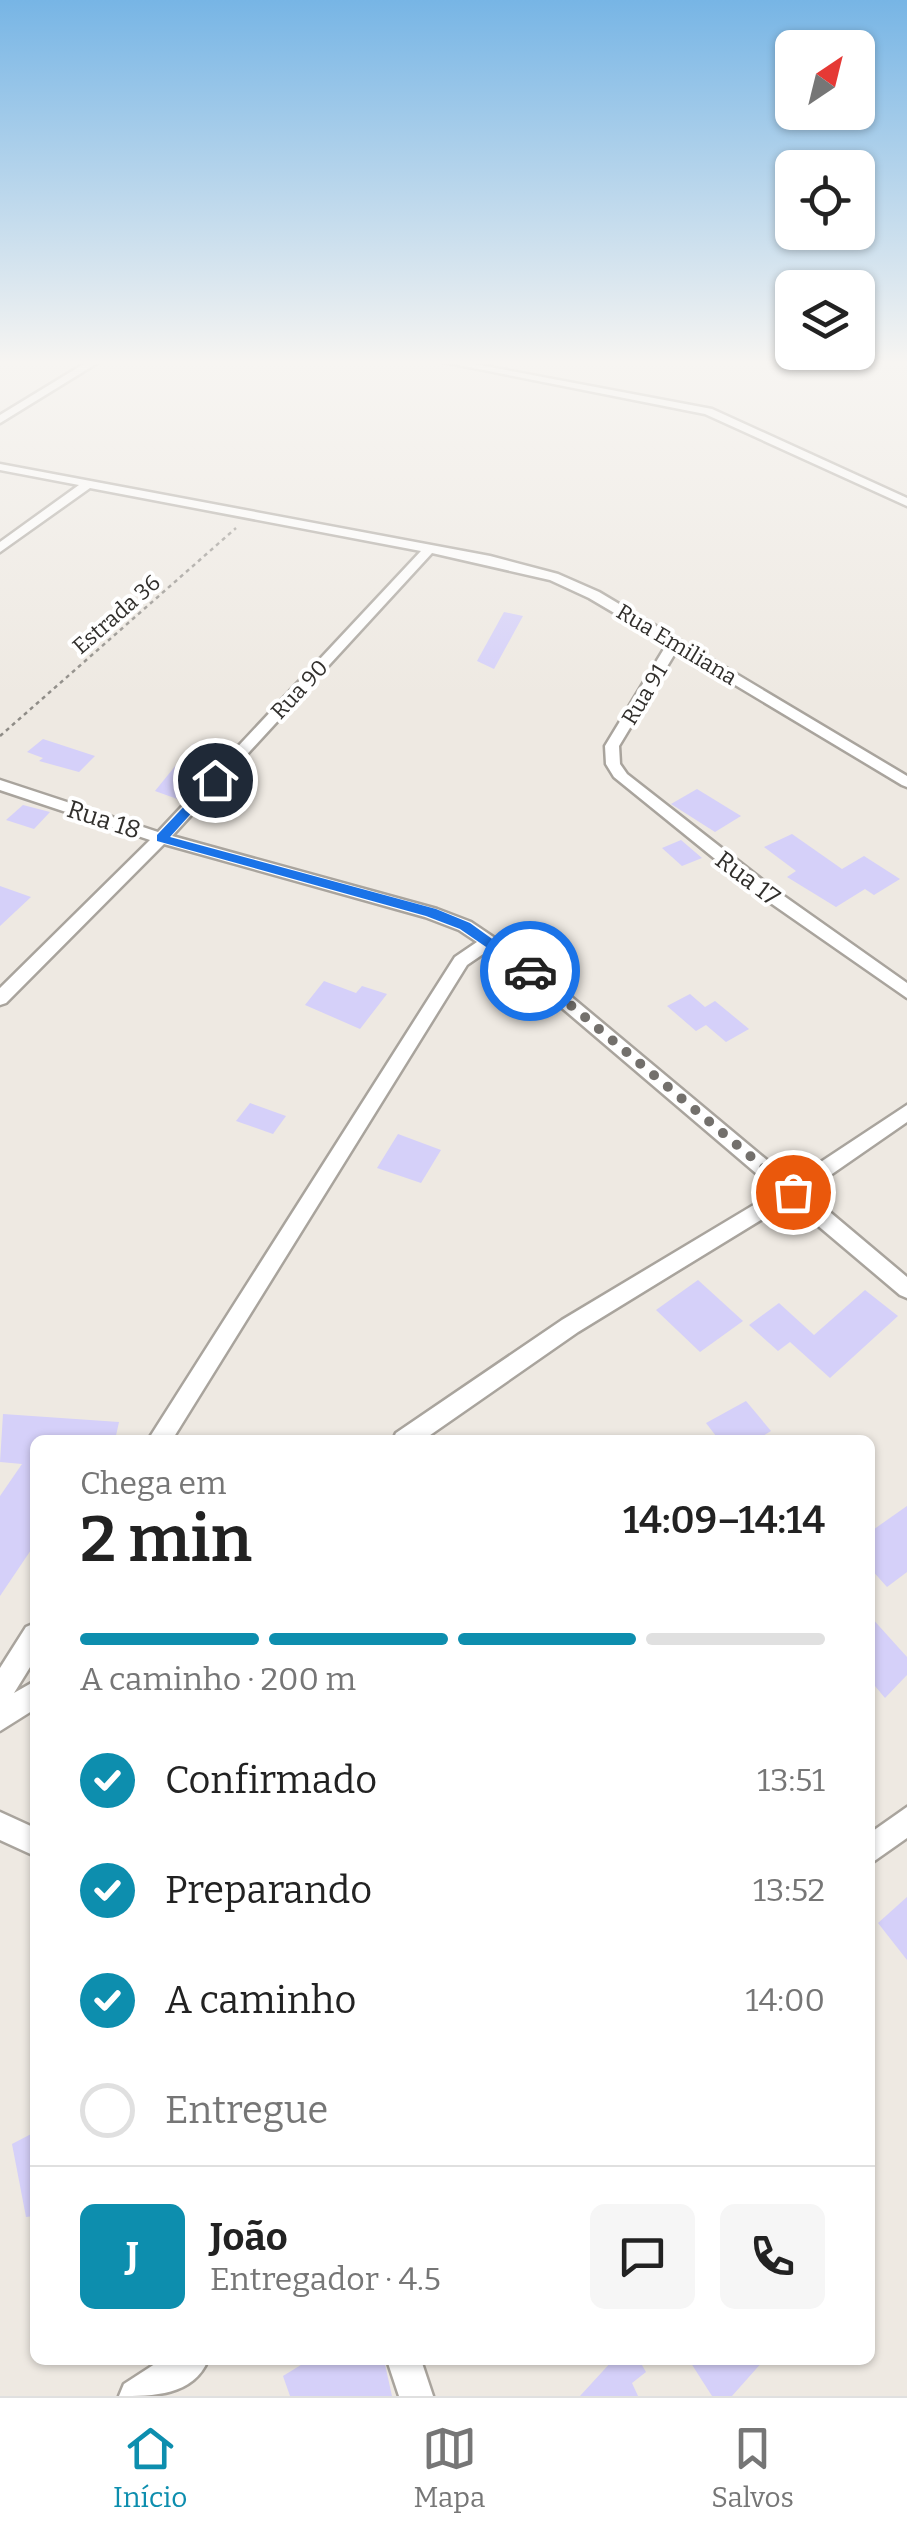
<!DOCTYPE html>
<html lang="pt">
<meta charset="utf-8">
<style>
body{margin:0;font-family:Bitter,serif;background:#f6f6f6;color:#222;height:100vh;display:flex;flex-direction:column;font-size:38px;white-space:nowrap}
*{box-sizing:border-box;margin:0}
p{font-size:32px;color:#767676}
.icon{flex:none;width:55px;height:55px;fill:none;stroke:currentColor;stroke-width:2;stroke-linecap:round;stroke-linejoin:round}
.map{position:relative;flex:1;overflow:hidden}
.panel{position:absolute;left:30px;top:1435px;width:845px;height:930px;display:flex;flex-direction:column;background:#fff;border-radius:15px;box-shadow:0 2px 8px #0004}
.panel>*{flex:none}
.needle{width:65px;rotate:35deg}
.tools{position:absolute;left:775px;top:30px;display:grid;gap:20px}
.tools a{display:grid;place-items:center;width:100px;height:100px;border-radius:15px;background:#fff;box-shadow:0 2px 8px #0004;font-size:50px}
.pin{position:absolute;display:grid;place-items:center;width:85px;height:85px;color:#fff;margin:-42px;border:5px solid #fff;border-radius:50%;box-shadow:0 2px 10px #0007}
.courier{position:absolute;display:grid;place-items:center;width:100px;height:100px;margin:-50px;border:8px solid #1a73e8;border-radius:50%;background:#fff;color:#222;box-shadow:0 2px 12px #0007}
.head em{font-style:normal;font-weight:600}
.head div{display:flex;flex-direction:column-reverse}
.head{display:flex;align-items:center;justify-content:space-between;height:170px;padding:0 50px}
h1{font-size:65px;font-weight:600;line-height:75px}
.bar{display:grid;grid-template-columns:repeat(4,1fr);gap:15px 10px;align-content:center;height:120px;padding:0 50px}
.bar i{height:12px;border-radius:8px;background:#e0e0e0}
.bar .active{background:#0d8eae}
.bar p{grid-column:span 4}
.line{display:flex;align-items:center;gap:25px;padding:0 50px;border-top:2px solid #e0e0e0}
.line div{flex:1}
.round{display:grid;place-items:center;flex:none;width:105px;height:105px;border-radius:15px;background:#f6f6f6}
ol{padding:0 50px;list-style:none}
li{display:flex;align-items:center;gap:30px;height:110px}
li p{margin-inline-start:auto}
li .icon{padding:10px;border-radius:50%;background:#0d8eae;color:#fff;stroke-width:4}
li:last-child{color:#767676}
li i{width:55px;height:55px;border:5px solid #e0e0e0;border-radius:50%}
.dock{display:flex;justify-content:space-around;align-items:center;height:140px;border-top:2px solid #e0e0e0;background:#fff;font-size:28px;color:#767676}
.dock a{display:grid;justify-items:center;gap:5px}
.dock .active{color:#0d8eae}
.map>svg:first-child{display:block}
.building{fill:#d5d0f9}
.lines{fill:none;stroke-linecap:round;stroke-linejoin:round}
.street-casing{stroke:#a9a49d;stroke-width:5}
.path{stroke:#8f8c87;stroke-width:2.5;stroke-dasharray:4 4;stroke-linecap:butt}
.street{fill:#fff;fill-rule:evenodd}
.route{fill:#1a73e8}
.done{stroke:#73706c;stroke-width:10;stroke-dasharray:0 18}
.labels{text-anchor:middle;stroke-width:8;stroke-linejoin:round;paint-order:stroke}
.far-street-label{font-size:22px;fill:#312f2c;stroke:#fff}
.street-label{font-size:25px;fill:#312f2c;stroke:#fff}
</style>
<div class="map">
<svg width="907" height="2396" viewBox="0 0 907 2396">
<rect width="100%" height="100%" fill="#eee9e2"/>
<g class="building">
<path d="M 504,612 L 523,616 L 494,669 L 477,661 Z"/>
<path d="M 43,739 L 95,756 L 79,772 L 39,761 L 43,758 L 27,752 Z"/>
<path d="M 193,744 L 229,750 L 180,800 L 155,791 Z"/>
<path d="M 697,789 L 741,816 L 715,832 L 671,804 Z"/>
<path d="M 23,805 L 50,812 L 34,829 L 6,820 Z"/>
<path d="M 792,834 L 842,869 L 864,856 L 900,879 L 874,895 L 865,889 L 836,907 L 787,877 L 796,871 L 764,847 Z"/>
<path d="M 681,840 L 702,858 L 682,866 L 662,848 Z"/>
<path d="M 0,886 L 31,897 L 0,926 Z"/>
<path d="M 324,981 L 356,993 L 362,986 L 387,994 L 360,1029 L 305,1005 Z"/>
<path d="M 690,994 L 705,1007 L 715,1001 L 749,1029 L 726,1042 L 706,1025 L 696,1031 L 667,1006 Z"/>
<path d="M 250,1103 L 286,1116 L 273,1134 L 236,1121 Z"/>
<path d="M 398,1134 L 441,1150 L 421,1183 L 377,1168 Z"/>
<path d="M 698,1280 L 743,1321 L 700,1352 L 656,1310 Z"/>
<path d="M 865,1290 L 898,1316 L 830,1378 L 790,1342 L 778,1351 L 749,1325 L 779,1303 L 814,1335 Z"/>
<path d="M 746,1401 L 771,1431 L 756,1440 L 719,1440 L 706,1423 Z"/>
<path d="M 3,1414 L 119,1422 L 115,1440 L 35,1440 L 35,1544 L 0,1596 L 0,1496 L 22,1464 L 0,1462 Z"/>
<path d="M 907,1506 L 907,1572 L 887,1587 L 870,1568 L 870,1532 Z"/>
<path d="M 870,1616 L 907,1657 L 907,1675 L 885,1698 L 870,1680 Z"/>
<path d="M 907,1897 L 907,1960 L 878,1923 Z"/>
<path d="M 35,2132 L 35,2216 L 26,2217 L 12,2144 Z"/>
<path d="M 309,2360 L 384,2360 L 392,2396 L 290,2396 L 283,2376 Z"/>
<path d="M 613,2360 L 639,2360 L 646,2372 L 632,2383 L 638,2396 L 580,2396 Z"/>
<path d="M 689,2360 L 764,2360 L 732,2396 L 712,2396 Z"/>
</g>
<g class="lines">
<g class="street-casing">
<g id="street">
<path d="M 87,362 L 99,362 L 0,423 L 0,415 Z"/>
<path d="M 443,362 L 463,362 L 712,409 L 907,498 L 907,506 L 705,414 Z"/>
<path d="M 0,464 L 490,556 L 558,574 L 599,592 L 907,776 L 907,787 L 902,785 L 677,650 L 619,746 L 620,764 L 627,774 L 774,889 L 907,983 L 907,998 L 762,897 L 614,777 L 606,764 L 605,746 L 667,644 L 589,598 L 550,580 L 432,553 L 172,836 L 437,909 L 471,922 L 526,959 L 792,1181 L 907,1105 L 907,1122 L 806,1192 L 907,1277 L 907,1298 L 900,1295 L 790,1202 L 578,1332 L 423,1440 L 393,1440 L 396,1433 L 562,1320 L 777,1191 L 514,967 L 489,950 L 467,965 L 172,1440 L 148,1440 L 455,957 L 477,942 L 459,930 L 425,917 L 164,844 L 6,1003 L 0,1005 L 0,988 L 150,840 L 0,790 L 0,780 L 158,832 L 421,551 L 90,488 L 0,552 L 0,542 L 79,485 L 0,470 Z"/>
<path d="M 35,1623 L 35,1659 L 14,1693 L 35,1681 L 35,1709 L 0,1731 L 0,1668 L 26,1627 Z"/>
<path d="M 907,1807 L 907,1838 L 870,1864 L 870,1833 Z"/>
<path d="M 0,1812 L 35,1828 L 35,1856 L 0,1840 Z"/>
<path d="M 161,2360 L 208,2360 C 193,2396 153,2396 119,2396 L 124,2384 Z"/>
<path d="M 387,2360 L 421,2360 L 433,2396 L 399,2396 Z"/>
</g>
</g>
<path class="path" d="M 0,736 L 236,528"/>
<use href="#street" class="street"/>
</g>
<linearGradient id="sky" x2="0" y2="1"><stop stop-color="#77b5e5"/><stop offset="0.52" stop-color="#f7f5f2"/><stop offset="1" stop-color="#f7f5f2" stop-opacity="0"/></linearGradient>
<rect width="907" height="697" fill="url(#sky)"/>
<path class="route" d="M 211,778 L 221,780 L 170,837 L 436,909 L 470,923 L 537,971 L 525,974 L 460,929 L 426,916 L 157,841 L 157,835 Z"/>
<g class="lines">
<path class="done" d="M 530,971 L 793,1192"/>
</g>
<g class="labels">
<g class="far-street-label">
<text transform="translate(116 614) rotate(-41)" y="8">Estrada 36</text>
<text transform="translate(677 644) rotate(31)" y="8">Rua Emiliana</text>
<text transform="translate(299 689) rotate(-47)" y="8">Rua 90</text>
<text transform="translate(644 694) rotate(-59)" y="8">Rua 91</text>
</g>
<g class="street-label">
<text transform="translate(104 819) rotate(18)" y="9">Rua 18</text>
<text transform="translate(748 878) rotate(37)" y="9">Rua 17</text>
</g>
</g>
</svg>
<div class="tools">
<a><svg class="needle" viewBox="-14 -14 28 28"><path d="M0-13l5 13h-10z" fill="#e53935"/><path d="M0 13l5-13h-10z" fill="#767676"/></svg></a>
<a><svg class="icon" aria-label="locate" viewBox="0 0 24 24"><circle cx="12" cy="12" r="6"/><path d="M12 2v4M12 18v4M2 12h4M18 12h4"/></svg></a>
<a><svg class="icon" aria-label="layers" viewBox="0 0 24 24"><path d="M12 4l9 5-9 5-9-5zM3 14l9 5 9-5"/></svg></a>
</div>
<div class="pin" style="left:793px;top:1192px;background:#ea580c"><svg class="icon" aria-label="bag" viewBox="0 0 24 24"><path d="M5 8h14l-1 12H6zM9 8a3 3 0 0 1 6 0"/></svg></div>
<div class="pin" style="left:215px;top:780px;background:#1f2937"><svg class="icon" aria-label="home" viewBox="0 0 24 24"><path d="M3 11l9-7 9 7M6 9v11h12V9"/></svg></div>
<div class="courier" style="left:530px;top:971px"><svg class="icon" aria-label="car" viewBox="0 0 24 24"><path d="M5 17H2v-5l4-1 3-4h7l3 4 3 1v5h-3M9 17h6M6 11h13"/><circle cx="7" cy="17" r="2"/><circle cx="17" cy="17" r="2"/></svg></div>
<section class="panel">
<div class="head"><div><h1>2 min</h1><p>Chega em</p></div><em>14:09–14:14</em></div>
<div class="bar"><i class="active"></i><i class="active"></i><i class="active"></i><i></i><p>A caminho · 200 m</p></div>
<ol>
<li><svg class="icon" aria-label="check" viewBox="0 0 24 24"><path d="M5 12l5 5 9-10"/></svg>Confirmado<p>13:51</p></li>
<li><svg class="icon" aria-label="check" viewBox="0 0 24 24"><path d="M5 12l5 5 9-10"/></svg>Preparando<p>13:52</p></li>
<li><svg class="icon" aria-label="check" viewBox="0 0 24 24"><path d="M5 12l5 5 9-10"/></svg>A caminho<p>14:00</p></li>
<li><i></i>Entregue</li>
</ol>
<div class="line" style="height:180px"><b class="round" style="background:#0d8eae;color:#fff">J</b><div><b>João</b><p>Entregador · 4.5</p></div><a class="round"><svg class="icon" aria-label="chat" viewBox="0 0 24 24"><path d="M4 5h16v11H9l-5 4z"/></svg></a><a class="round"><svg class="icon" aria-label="phone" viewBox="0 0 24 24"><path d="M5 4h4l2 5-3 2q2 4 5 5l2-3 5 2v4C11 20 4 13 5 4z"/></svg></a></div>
</section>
</div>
<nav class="dock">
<a class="active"><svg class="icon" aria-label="home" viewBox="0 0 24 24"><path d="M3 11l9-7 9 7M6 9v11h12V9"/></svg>Início</a>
<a><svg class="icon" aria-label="map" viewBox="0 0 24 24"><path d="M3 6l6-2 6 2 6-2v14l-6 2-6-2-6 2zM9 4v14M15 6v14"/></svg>Mapa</a>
<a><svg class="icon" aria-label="saved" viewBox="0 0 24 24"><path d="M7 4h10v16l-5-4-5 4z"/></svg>Salvos</a>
</nav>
